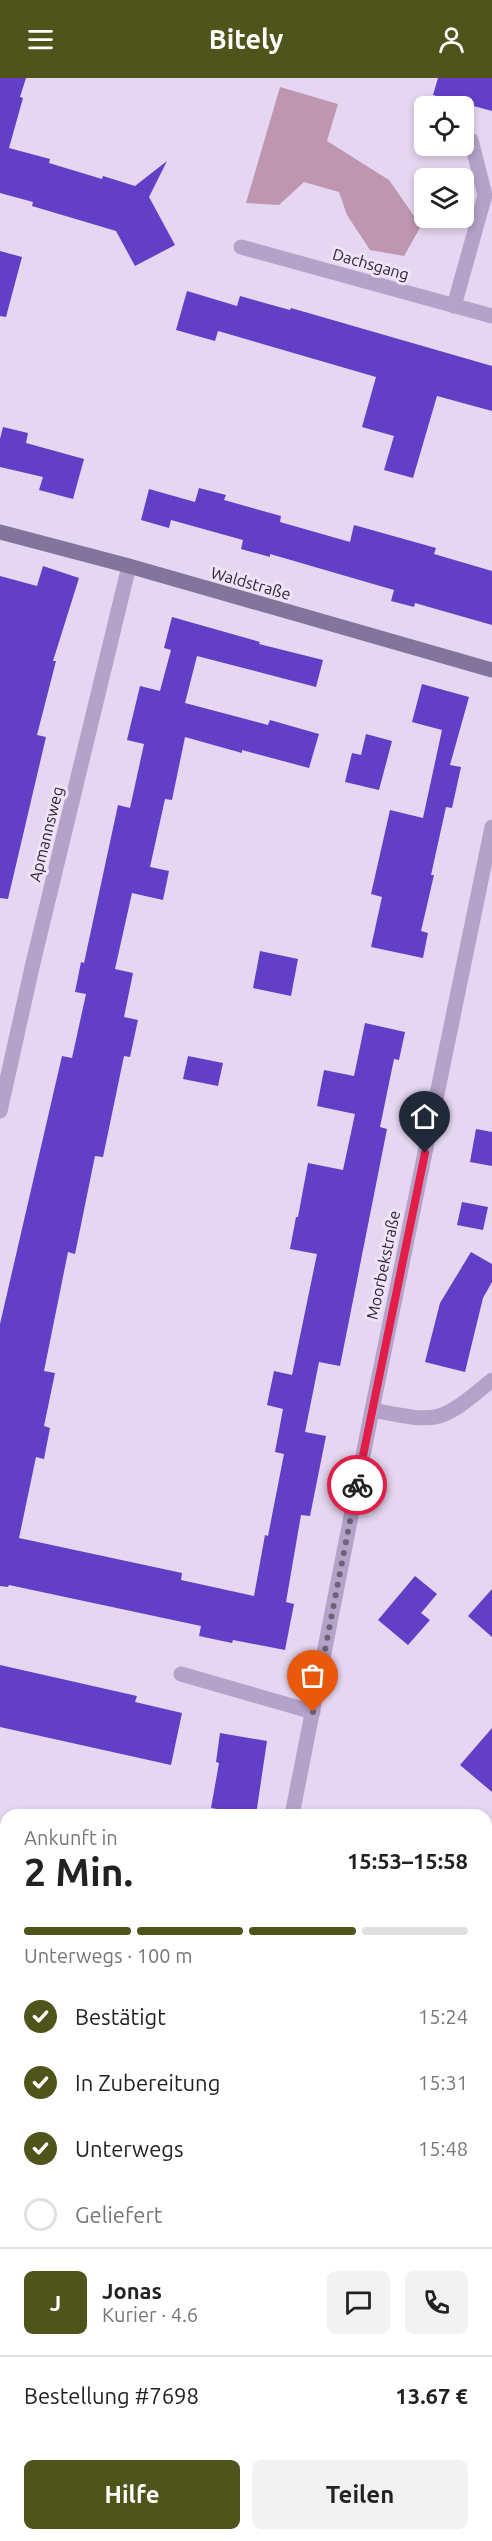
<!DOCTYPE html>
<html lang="de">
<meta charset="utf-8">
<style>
body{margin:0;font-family:Ubuntu,sans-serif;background:#f2f2f2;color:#222;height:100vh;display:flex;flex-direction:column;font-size:22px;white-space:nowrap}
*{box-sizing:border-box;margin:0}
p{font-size:20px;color:#767676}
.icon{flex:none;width:33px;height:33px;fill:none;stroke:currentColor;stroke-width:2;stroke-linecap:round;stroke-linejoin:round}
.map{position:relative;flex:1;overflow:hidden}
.side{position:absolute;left:0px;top:1731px;width:492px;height:732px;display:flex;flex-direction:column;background:#fff;border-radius:18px 18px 0 0;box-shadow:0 3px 9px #0003}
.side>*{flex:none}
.buttons{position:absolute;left:414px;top:18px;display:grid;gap:12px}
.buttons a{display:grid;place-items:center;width:60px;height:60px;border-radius:9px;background:#fff;box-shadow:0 3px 9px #0003;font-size:30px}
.pin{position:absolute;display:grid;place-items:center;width:51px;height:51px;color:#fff;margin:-62px -26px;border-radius:50% 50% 50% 0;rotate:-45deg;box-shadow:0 0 6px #0007}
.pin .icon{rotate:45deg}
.courier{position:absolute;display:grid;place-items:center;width:60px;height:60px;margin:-30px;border:4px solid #e11d48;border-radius:50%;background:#fff;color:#222;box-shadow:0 2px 8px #0007}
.overview em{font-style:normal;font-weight:600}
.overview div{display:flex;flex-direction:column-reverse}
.overview{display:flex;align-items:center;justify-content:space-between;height:102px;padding:0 24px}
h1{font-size:39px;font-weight:600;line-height:45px}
.bar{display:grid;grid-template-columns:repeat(4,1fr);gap:9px 6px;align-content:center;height:72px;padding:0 24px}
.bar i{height:8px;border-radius:4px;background:#e0e0e0}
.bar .active{background:#4f541a}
.bar p{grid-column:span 4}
.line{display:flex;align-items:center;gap:15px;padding:0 24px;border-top:2px solid #e0e0e0}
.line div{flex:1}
.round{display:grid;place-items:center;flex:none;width:63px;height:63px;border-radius:9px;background:#f2f2f2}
ol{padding:0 24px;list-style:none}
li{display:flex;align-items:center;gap:18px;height:66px}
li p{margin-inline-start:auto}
li .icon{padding:6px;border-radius:50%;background:#4f541a;color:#fff;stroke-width:4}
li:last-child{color:#767676}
li i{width:33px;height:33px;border:3px solid #e0e0e0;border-radius:50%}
.button{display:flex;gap:12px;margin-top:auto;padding:12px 24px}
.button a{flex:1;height:69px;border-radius:9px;background:#4f541a;color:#fff;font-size:24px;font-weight:600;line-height:69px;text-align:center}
.button a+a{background:#f2f2f2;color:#222}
header{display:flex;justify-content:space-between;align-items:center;height:78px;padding:0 24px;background:#4f541a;color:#fff;font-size:27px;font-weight:600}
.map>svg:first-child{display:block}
.green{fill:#bf96b0}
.building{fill:#633ec7}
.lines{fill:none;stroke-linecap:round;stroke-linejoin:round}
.street{stroke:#b5a2c8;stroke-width:15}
.secondary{stroke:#83749c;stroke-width:15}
.done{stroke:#6b6376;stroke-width:6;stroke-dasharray:0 10.8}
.route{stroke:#e11d48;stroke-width:8}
.labels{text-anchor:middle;stroke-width:6;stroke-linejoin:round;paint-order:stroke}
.street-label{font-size:16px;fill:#2a2533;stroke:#efe2f9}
</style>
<header><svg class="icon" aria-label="menu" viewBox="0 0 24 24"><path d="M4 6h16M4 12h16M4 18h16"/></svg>Bitely<svg class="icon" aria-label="person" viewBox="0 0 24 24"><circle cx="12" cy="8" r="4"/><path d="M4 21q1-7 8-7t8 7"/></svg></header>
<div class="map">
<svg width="492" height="2463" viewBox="0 0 492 2463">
<rect width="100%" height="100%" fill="#e5d6f1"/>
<path class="green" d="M 280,9 L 338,26 L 327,63 L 389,102 L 421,148 L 404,178 L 370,172 L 347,137 L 339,114 L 304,104 L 279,127 L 246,125 Z"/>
<g class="building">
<path d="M 0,0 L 26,0 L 20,19 L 23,20 L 9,70 L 50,81 L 49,85 L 102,101 L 103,98 L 135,108 L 167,83 L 149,119 L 175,167 L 135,188 L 116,153 L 32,128 L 33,124 L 0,115 Z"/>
<path d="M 438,0 L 492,0 L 492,33 L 433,17 Z"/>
<path d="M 0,173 L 22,179 L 6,239 L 0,238 Z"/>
<path d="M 187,213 L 237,228 L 240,218 L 290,232 L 291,230 L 492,288 L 492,333 L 437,318 L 413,400 L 384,392 L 394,358 L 362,349 L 376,299 L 218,253 L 215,263 L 176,252 Z"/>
<path d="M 3,349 L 28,355 L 26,365 L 84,381 L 73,421 L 39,412 L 43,399 L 0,389 L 0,361 Z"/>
<path d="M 199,410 L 226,417 L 224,422 L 281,438 L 280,444 L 350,464 L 354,447 L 436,470 L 434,476 L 492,493 L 492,547 L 415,525 L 414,529 L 391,523 L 394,512 L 270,476 L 270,479 L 241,471 L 243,462 L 171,442 L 169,450 L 141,442 L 149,411 L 195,424 Z"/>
<path d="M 43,488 L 79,500 L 53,583 L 56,583 L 37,657 L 46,659 L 8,821 L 0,820 L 0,498 L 37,508 Z"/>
<path d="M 172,539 L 260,564 L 259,566 L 323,582 L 316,609 L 197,578 L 185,625 L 268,647 L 270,642 L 319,656 L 309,690 L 242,672 L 242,675 L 185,659 L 172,722 L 165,721 L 150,789 L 169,793 L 163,822 L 132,815 L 115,891 L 133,895 L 124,939 L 138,942 L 130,979 L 124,978 L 103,1079 L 95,1078 L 75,1176 L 68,1174 L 44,1293 L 55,1295 L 44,1348 L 50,1350 L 44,1381 L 36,1379 L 19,1460 L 182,1495 L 181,1502 L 254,1518 L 265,1457 L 268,1458 L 284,1376 L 275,1374 L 283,1331 L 267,1327 L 274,1293 L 292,1297 L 317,1176 L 290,1171 L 296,1139 L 298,1139 L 308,1085 L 343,1092 L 355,1036 L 317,1028 L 324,992 L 354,998 L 365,945 L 405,954 L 399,982 L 394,981 L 380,1049 L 387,1051 L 340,1288 L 319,1284 L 305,1354 L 326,1358 L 310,1438 L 301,1437 L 286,1524 L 294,1526 L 285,1572 L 233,1562 L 232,1565 L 199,1558 L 201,1548 L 9,1507 L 8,1509 L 0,1508 L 0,1246 L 62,978 L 72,980 L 86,916 L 75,914 L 81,884 L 84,885 L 118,727 L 130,730 L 144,666 L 127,662 L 140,608 L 160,613 L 171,572 L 164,570 Z"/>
<path d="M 422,606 L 469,619 L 450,687 L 461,689 L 452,730 L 446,729 L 431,797 L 434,797 L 421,853 L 428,855 L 423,880 L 371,869 L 382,819 L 371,816 L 390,732 L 423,740 L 442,652 L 412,644 Z"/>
<path d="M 366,656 L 392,663 L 379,712 L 345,704 L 352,675 L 361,677 Z"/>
<path d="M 260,873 L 298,881 L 291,918 L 253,910 Z"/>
<path d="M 188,978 L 223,985 L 218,1008 L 183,1001 Z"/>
<path d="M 476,1051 L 492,1054 L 492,1088 L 470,1084 Z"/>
<path d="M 462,1124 L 488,1129 L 483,1152 L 457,1147 Z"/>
<path d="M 471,1174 L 492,1186 L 492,1204 L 483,1220 L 465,1294 L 425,1284 L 440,1225 Z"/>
<path d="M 415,1498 L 437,1516 L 421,1535 L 430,1542 L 408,1567 L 378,1542 Z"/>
<path d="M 492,1511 L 492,1559 L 468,1538 Z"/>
<path d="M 0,1587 L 137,1618 L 135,1624 L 182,1635 L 171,1687 L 0,1649 Z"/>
<path d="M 492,1650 L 492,1714 L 460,1687 Z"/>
<path d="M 220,1655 L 267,1663 L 256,1737 L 211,1730 L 219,1685 L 216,1684 Z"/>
</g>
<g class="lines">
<g class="street">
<path d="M 424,48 L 424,49"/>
<path d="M 241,169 L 492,238"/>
<path d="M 454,228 L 485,117 L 471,62 L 464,59"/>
<path d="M 0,1033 L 33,885 L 129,488"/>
<path d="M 372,1332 C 439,1345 439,1346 492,1302"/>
<path d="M 181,1596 L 313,1634"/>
<path d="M 292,1737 L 372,1332 L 492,749"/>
<path d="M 0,2143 L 6,2143"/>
<path d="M 133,2463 L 135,2457"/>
</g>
<path class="secondary" d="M 0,454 L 129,488 L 492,592"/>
</g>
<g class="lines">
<path class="done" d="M 313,1634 L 357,1407"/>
<path class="route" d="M 357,1407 L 425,1075"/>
</g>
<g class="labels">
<g class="street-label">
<text transform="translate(371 186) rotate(16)" y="6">Dachsgang</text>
<text transform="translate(251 505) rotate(16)" y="6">Waldstraße</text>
<text transform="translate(46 756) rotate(-76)" y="6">Apmannsweg</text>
<text transform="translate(383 1187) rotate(-78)" y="6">Moorbekstraße</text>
</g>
</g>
</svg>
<div class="buttons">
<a><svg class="icon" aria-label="locate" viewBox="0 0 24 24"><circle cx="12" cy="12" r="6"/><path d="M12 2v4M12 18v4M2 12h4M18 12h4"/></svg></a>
<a><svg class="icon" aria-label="layers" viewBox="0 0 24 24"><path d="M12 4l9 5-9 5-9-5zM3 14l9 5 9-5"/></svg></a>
</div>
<div class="pin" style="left:313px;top:1634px;background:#ea580c"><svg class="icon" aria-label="bag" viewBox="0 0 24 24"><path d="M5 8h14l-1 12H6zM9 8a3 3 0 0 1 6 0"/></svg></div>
<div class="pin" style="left:425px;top:1075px;background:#1f2937"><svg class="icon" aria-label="home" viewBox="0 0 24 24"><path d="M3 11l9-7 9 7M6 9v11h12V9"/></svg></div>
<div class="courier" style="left:357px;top:1407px"><svg class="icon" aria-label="bike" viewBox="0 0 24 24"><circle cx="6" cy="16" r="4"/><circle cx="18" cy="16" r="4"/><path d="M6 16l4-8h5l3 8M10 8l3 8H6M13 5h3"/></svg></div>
<section class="side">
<div class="overview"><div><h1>2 Min.</h1><p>Ankunft in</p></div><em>15:53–15:58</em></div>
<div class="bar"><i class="active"></i><i class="active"></i><i class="active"></i><i></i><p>Unterwegs · 100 m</p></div>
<ol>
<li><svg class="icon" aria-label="check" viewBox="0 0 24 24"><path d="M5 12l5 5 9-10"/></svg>Bestätigt<p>15:24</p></li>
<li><svg class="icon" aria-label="check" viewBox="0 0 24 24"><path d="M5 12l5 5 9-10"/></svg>In Zubereitung<p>15:31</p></li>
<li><svg class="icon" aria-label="check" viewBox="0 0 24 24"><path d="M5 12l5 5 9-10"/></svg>Unterwegs<p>15:48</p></li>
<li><i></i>Geliefert</li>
</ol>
<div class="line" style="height:108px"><b class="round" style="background:#4f541a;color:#fff">J</b><div><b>Jonas</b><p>Kurier · 4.6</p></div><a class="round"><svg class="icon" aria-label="chat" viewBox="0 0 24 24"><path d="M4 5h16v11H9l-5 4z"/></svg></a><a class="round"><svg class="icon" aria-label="phone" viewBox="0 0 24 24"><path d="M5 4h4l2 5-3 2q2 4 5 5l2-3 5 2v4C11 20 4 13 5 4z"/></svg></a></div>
<div class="line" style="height:78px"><div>Bestellung #7698</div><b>13.67 €</b></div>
<div class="button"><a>Hilfe</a><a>Teilen</a></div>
</section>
</div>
